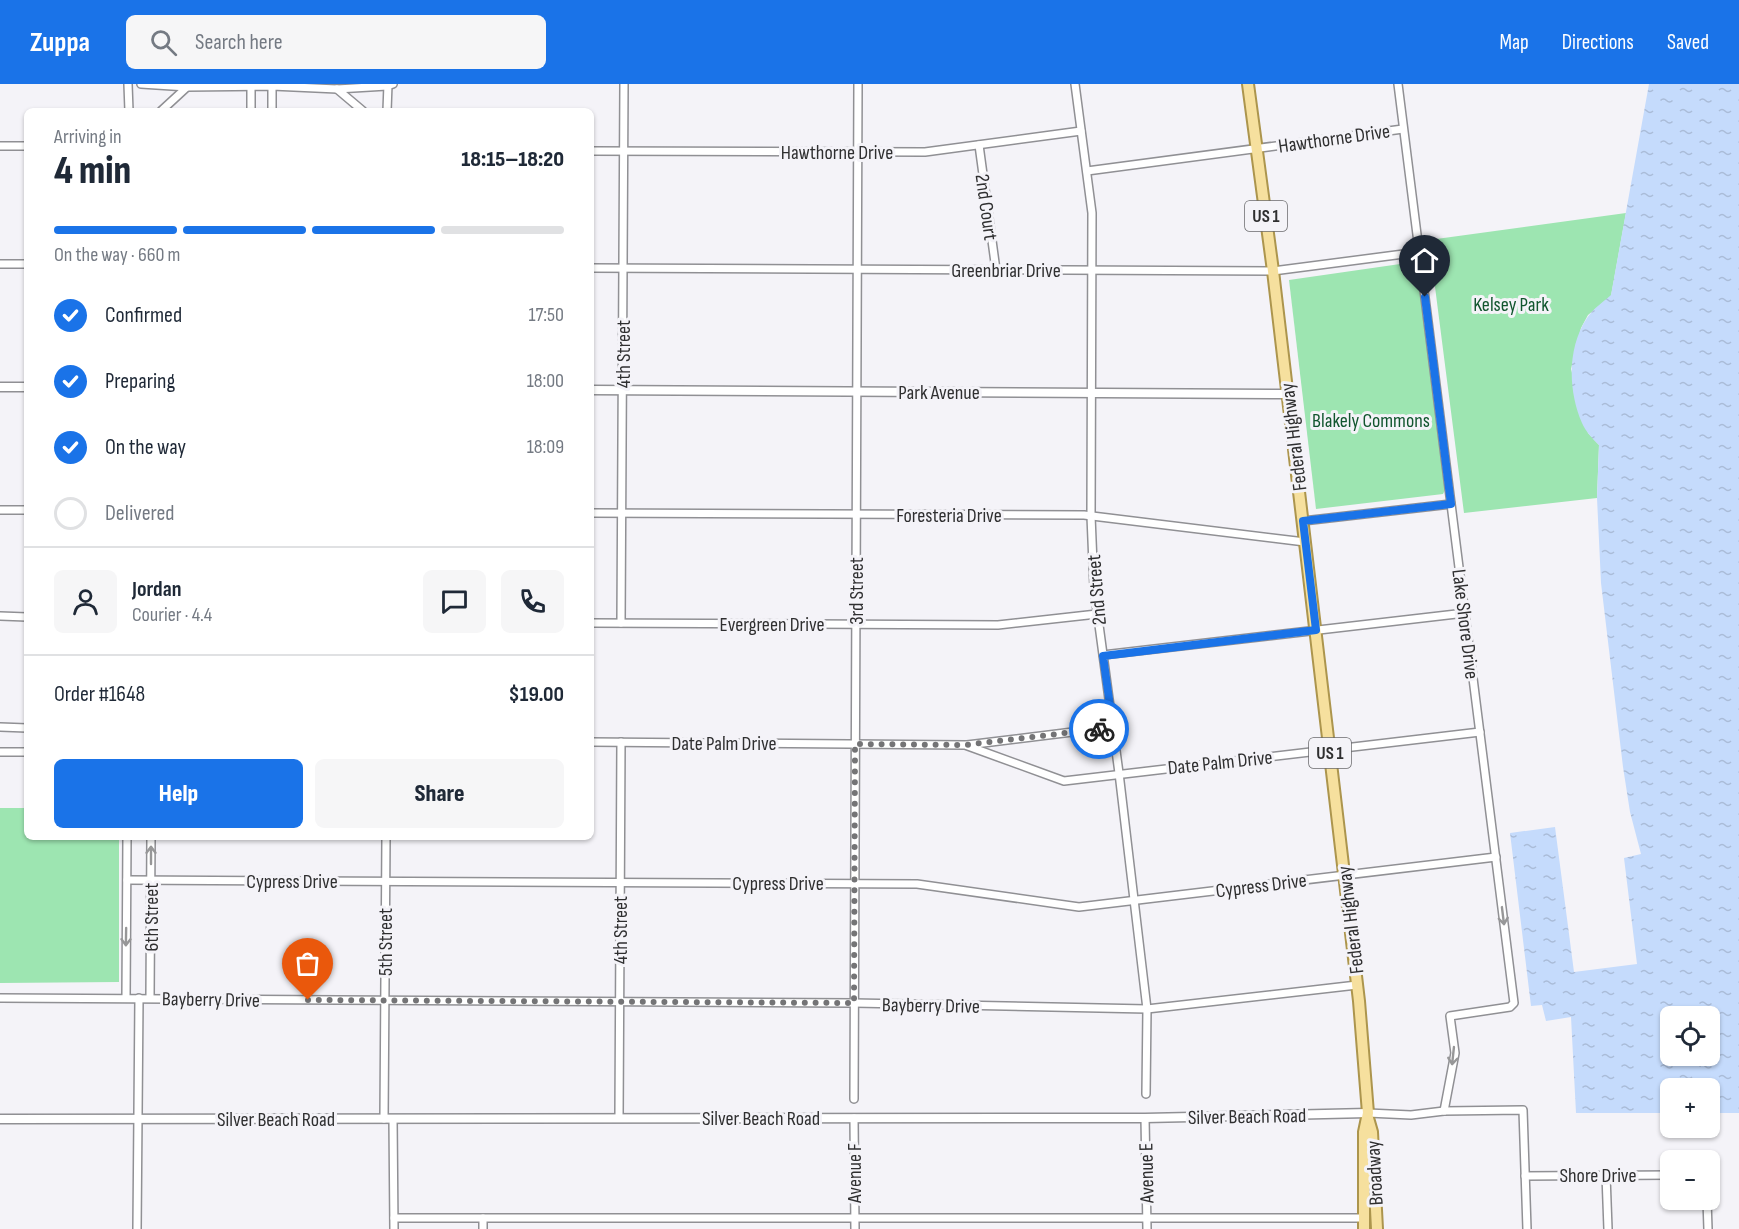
<!DOCTYPE html>
<meta charset="utf-8">
<style>
body{margin:0;font-family:"Sofia Sans Condensed",sans-serif;background:#f6f6f7;color:#1f2937;height:100vh;display:flex;flex-direction:column;font-size:22px;white-space:nowrap}
*{box-sizing:border-box;margin:0}
p{font-size:20px;color:#747a83}
.icon{flex:none;width:33px;height:33px;fill:none;stroke:currentColor;stroke-width:2;stroke-linecap:round;stroke-linejoin:round}
.map{position:relative;flex:1;overflow:hidden}
.panel{position:absolute;left:24px;top:24px;width:570px;height:732px;display:flex;flex-direction:column;background:#fff;border-radius:9px;box-shadow:0 2px 4px #0004}
.panel>*{flex:none}
.buttons{position:absolute;left:1660px;top:922px;display:grid;gap:12px}
.buttons a{display:grid;place-items:center;width:60px;height:60px;border-radius:9px;background:#fff;box-shadow:0 2px 4px #0004;font-size:30px}
.pin{position:absolute;display:grid;place-items:center;width:51px;height:51px;color:#fff;margin:-62px -26px;border-radius:50% 50% 50% 0;rotate:-45deg;box-shadow:0 0 6px #0007}
.pin .icon{rotate:45deg}
.courier{position:absolute;display:grid;place-items:center;width:60px;height:60px;margin:-30px;border:4px solid #1a73e8;border-radius:50%;background:#fff;color:#222;box-shadow:0 2px 8px #0007}
.headline em{font-style:normal;font-weight:800}
.headline div{display:flex;flex-direction:column-reverse}
.headline{display:flex;align-items:center;justify-content:space-between;height:102px;padding:0 30px}
h1{font-size:39px;font-weight:800;line-height:45px}
.bar{display:grid;grid-template-columns:repeat(4,1fr);gap:9px 6px;align-content:center;height:72px;padding:0 30px}
.bar i{height:8px;border-radius:4px;background:#e0e1e3}
.bar .active{background:#1a73e8}
.bar p{grid-column:span 4}
.line{display:flex;align-items:center;gap:15px;padding:0 30px;border-top:2px solid #e0e1e3}
.line div{flex:1}
.round{display:grid;place-items:center;flex:none;width:63px;height:63px;border-radius:9px;background:#f6f6f7}
ol{padding:0 30px;list-style:none}
li{display:flex;align-items:center;gap:18px;height:66px}
li p{margin-inline-start:auto}
li .icon{padding:6px;border-radius:50%;background:#1a73e8;color:#fff;stroke-width:4}
li:last-child{color:#747a83}
li i{width:33px;height:33px;border:3px solid #e0e1e3;border-radius:50%}
.primary-button{display:flex;gap:12px;margin-top:auto;padding:12px 30px}
.primary-button a{flex:1;height:69px;border-radius:9px;background:#1a73e8;color:#fff;font-size:24px;font-weight:800;line-height:69px;text-align:center}
.primary-button a+a{background:#f6f6f7;color:#1f2937}
header{display:flex;align-items:center;gap:36px;box-sizing:border-box;height:84px;padding:0 30px;background:#1a73e8;color:#fff}
header strong{font-size:28px}
nav{display:flex;gap:33px;margin-inline-start:auto;font-size:21px}
.search{width:420px;height:54px;background:#f6f6f7;display:flex;align-items:center;gap:15px;box-sizing:border-box;padding:0 21px;border-radius:9px;color:#747a83;font-size:22px}
.map>svg:first-child{display:block}
.park{fill:#9de5b1}
.water{fill:url(#water-ripples);fill-rule:evenodd}
.lines{fill:none;stroke-linecap:round;stroke-linejoin:round}
.minor-casing{stroke:#909094;stroke-width:10}
.tertiary-casing{stroke:#909094;stroke-width:11}
.primary-casing{stroke:#ac954d;stroke-width:14}
.minor{stroke:#fff;stroke-width:7}
.tertiary{stroke:#fff;stroke-width:8}
.primary{stroke:#f6e09e;stroke-width:10}
.oneway{stroke:#979798}
.done{stroke:#747476;stroke-width:6;stroke-dasharray:0 10.8}
.route{stroke:#1a73e8;stroke-width:8}
.labels{text-anchor:middle;stroke-width:6;stroke-linejoin:round;paint-order:stroke}
.shield{fill:#f4f3f8;stroke:#6a6a6c;stroke-width:1.5}
.shield-label{font-size:18px;font-weight:bold;fill:#2f2f30}
.street-label{font-size:20px;fill:#2f2f30;stroke:#f4f3f8}
.park-label{font-size:20px;fill:#11562e;stroke:#f4f3f8}
</style>
<header>
<strong>Zuppa</strong>
<div class="search"><svg class="icon" aria-label="search" viewBox="0 0 24 24"><circle cx="10" cy="10" r="6"/><path d="M15 15l6 6"/></svg>Search here</div>
<nav><a>Map</a><a>Directions</a><a>Saved</a></nav>
</header>
<div class="map">
<svg width="1739" height="1145" viewBox="0 0 1739 1145">
<defs>
<pattern id="water-ripples" width="26" height="14" patternUnits="userSpaceOnUse" patternTransform="scale(1.5)"><rect width="26" height="14" fill="#c5dbfc"/><path d="M2 4q2-2 4 0t4 0M15 11q2-2 4 0t4 0" fill="none" stroke="#aabcd8"/></pattern>
</defs>
<rect width="100%" height="100%" fill="#f4f3f8"/>
<g class="park">
<path d="M 1626,129 L 1611,212 L 1588,231 L 1581,244 L 1571,285 L 1588,349 L 1599,361 L 1597,414 L 1464,429 L 1429,156 Z"/>
<path d="M 1414,178 L 1417,183 L 1445,406 L 1443,410 L 1316,425 L 1289,196 Z"/>
<path d="M 0,724 L 27,724 L 27,753 L 119,753 L 119,898 L 0,899 Z"/>
</g>
<path class="water" d="M 1649,0 L 1739,0 L 1739,1029 L 1710,1029 L 1710,1005 L 1671,1005 L 1671,1029 L 1576,1029 L 1571,933 L 1546,937 L 1542,921 L 1531,922 L 1510,749 L 1555,743 L 1574,888 L 1637,880 L 1624,774 L 1641,770 L 1630,728 L 1623,683 L 1601,499 L 1597,414 L 1599,361 C 1592,354 1586,348 1582,339 C 1568,307 1567,264 1587,234 C 1593,225 1603,218 1611,211 ZM 1671,933 L 1710,933 L 1710,972 L 1671,972 Z"/>
<g class="lines">
<g class="minor-casing">
<g id="minor">
<path d="M 128,0 L 129,27"/>
<path d="M 141,0 L 187,3 L 272,2 L 337,5 L 387,2 L 393,0"/>
<path d="M 1075,0 L 1092,129 L 1091,432 L 1094,504 L 1119,689 L 1147,925 L 1146,1010"/>
<path d="M 1398,0 L 1514,919 L 1510,923 L 1450,932 L 1455,969 L 1444,1027"/>
<path d="M 337,5 L 363,27"/>
<path d="M 161,27 L 187,3"/>
<path d="M 251,27 L 251,0"/>
<path d="M 272,27 L 272,0"/>
<path d="M 387,27 L 388,0"/>
<path d="M 979,61 L 996,186"/>
<path d="M 0,62 L 27,62"/>
<path d="M 591,67 L 925,68 L 1081,47"/>
<path d="M 1087,87 L 1403,45"/>
<path d="M 0,180 L 27,180"/>
<path d="M 591,184 L 1273,187 L 1419,168"/>
<path d="M 0,426 L 27,426"/>
<path d="M 591,429 L 1084,431 L 1305,458"/>
<path d="M 1303,437 L 1451,420"/>
<path d="M 0,532 L 27,533"/>
<path d="M 591,539 L 998,541 L 1097,530"/>
<path d="M 621,539 L 624,0"/>
<path d="M 1103,571 L 1465,529"/>
<path d="M 0,643 L 27,644"/>
<path d="M 591,658 L 965,661 L 1064,697 L 1480,648"/>
<path d="M 967,661 L 1113,643"/>
<path d="M 0,668 L 27,668"/>
<path d="M 127,796 L 917,800 L 1079,823 L 1496,773"/>
<path d="M 0,914 L 854,919 L 1147,925 L 1357,901"/>
<path d="M 126,914 L 127,753"/>
<path d="M 150,914 L 151,753"/>
<path d="M 854,1015 L 858,0"/>
<path d="M 1368,1029 L 1411,1031 L 1444,1027 L 1523,1026 L 1527,1145"/>
<path d="M 619,1034 L 621,658"/>
<path d="M 854,1034 L 855,1145"/>
<path d="M 1145,1034 L 1147,1145"/>
<path d="M 384,1035 L 386,753"/>
<path d="M 393,1035 L 394,1145"/>
<path d="M 1606,1091 L 1608,1145"/>
<path d="M 1525,1092 L 1671,1091"/>
<path d="M 1707,1116 L 1708,1145"/>
<path d="M 394,1134 L 1363,1134"/>
<path d="M 483,1134 L 483,1145"/>
<path d="M 137,1145 L 139,914"/>
</g>
</g>
<g class="tertiary-casing">
<g id="tertiary">
<path d="M 0,303 L 27,303"/>
<path d="M 591,306 L 1288,310"/>
<path d="M 0,1035 L 1145,1034 L 1368,1029"/>
</g>
</g>
<g class="primary-casing">
<g id="primary">
<path d="M 1248,0 L 1273,187 L 1359,917 L 1368,1029 L 1364,1048 L 1364,1145"/>
<path d="M 1368,1034 L 1372,1048 L 1377,1145"/>
</g>
</g>
<use href="#minor" class="minor"/>
<use href="#tertiary" class="tertiary"/>
<use href="#primary" class="primary"/>
</g>
<defs><path id="oneway-shaft" d="M-6 0H5M1.5-3L5.5 0L1.5 3" fill="none" stroke-width="1.6" stroke-linecap="round" stroke-linejoin="round" transform="scale(1.5)"/></defs>
<g class="oneway">
<use href="#oneway-shaft" transform="translate(151 771) rotate(-90)"/>
<use href="#oneway-shaft" transform="translate(1503 832) rotate(83)"/>
<use href="#oneway-shaft" transform="translate(126 853) rotate(91)"/>
<use href="#oneway-shaft" transform="translate(1453 972) rotate(96)"/>
</g>
<g class="lines">
<path class="done" d="M 308,916 L 854,919 L 855,660 L 965,661 L 1099,645"/>
<path class="route" d="M 1099,645 L 1113,643 L 1103,572 L 1316,546 L 1303,437 L 1451,420 L 1425,213"/>
</g>
<g class="labels">
<g class="shield">
<rect x="1245" y="117" width="42" height="30" rx="4.5"/>
<rect x="1309" y="654" width="42" height="30" rx="4.5"/>
</g>
<g class="shield-label">
<text x="1266" y="138">US 1</text>
<text x="1330" y="675">US 1</text>
</g>
<g class="street-label">
<text transform="translate(1334 54) rotate(-8)" y="7">Hawthorne Drive</text>
<text x="837" y="75">Hawthorne Drive</text>
<text transform="translate(987 123) rotate(82)" y="7">2nd Court</text>
<text x="1006" y="193">Greenbriar Drive</text>
<text transform="translate(623 270) rotate(-90)" y="7">4th Street</text>
<text x="939" y="315">Park Avenue</text>
<text transform="translate(1293 353) rotate(-97)" y="7">Federal Highway</text>
<text x="949" y="438">Foresteria Drive</text>
<text transform="translate(1096 506) rotate(-95)" y="7">2nd Street</text>
<text transform="translate(856 507) rotate(-90)" y="7">3rd Street</text>
<text x="772" y="547">Evergreen Drive</text>
<text transform="translate(1466 540) rotate(83)" y="7">Lake Shore Drive</text>
<text x="724" y="666">Date Palm Drive</text>
<text transform="translate(1220 678) rotate(-6)" y="7">Date Palm Drive</text>
<text x="292" y="804">Cypress Drive</text>
<text x="778" y="806">Cypress Drive</text>
<text transform="translate(1261 801) rotate(-7)" y="7">Cypress Drive</text>
<text transform="translate(151 833) rotate(-90)" y="7">6th Street</text>
<text transform="translate(1350 836) rotate(-97)" y="7">Federal Highway</text>
<text transform="translate(620 846) rotate(-90)" y="7">4th Street</text>
<text transform="translate(385 858) rotate(-90)" y="7">5th Street</text>
<text transform="translate(211 915) rotate(1)" y="7">Bayberry Drive</text>
<text transform="translate(931 921) rotate(1)" y="7">Bayberry Drive</text>
<text transform="translate(1247 1032) rotate(-1)" y="7">Silver Beach Road</text>
<text x="761" y="1041">Silver Beach Road</text>
<text x="276" y="1042">Silver Beach Road</text>
<text transform="translate(854 1089) rotate(-90)" y="7">Avenue F</text>
<text transform="translate(1146 1089) rotate(-91)" y="7">Avenue E</text>
<text transform="translate(1374 1089) rotate(-93)" y="7">Broadway</text>
<text x="1598" y="1098">Shore Drive</text>
</g>
<g class="park-label">
<text x="1511" y="227">Kelsey Park</text>
<text x="1371" y="343">Blakely Commons</text>
</g>
</g>
</svg>
<div class="buttons">
<a><svg class="icon" aria-label="locate" viewBox="0 0 24 24"><circle cx="12" cy="12" r="6"/><path d="M12 2v4M12 18v4M2 12h4M18 12h4"/></svg></a>
<a>+</a>
<a>−</a>
</div>
<div class="pin" style="left:308px;top:916px;background:#ea580c"><svg class="icon" aria-label="bag" viewBox="0 0 24 24"><path d="M5 8h14l-1 12H6zM9 8a3 3 0 0 1 6 0"/></svg></div>
<div class="pin" style="left:1425px;top:213px;background:#1f2937"><svg class="icon" aria-label="home" viewBox="0 0 24 24"><path d="M3 11l9-7 9 7M6 9v11h12V9"/></svg></div>
<div class="courier" style="left:1099px;top:645px"><svg class="icon" aria-label="bike" viewBox="0 0 24 24"><circle cx="6" cy="16" r="4"/><circle cx="18" cy="16" r="4"/><path d="M6 16l4-8h5l3 8M10 8l3 8H6M13 5h3"/></svg></div>
<section class="panel">
<div class="headline"><div><h1>4 min</h1><p>Arriving in</p></div><em>18:15–18:20</em></div>
<div class="bar"><i class="active"></i><i class="active"></i><i class="active"></i><i></i><p>On the way · 660 m</p></div>
<ol>
<li><svg class="icon" aria-label="check" viewBox="0 0 24 24"><path d="M5 12l5 5 9-10"/></svg>Confirmed<p>17:50</p></li>
<li><svg class="icon" aria-label="check" viewBox="0 0 24 24"><path d="M5 12l5 5 9-10"/></svg>Preparing<p>18:00</p></li>
<li><svg class="icon" aria-label="check" viewBox="0 0 24 24"><path d="M5 12l5 5 9-10"/></svg>On the way<p>18:09</p></li>
<li><i></i>Delivered</li>
</ol>
<div class="line" style="height:108px"><a class="round"><svg class="icon" aria-label="person" viewBox="0 0 24 24"><circle cx="12" cy="8" r="4"/><path d="M4 21q1-7 8-7t8 7"/></svg></a><div><b>Jordan</b><p>Courier · 4.4</p></div><a class="round"><svg class="icon" aria-label="chat" viewBox="0 0 24 24"><path d="M4 5h16v11H9l-5 4z"/></svg></a><a class="round"><svg class="icon" aria-label="phone" viewBox="0 0 24 24"><path d="M5 4h4l2 5-3 2q2 4 5 5l2-3 5 2v4C11 20 4 13 5 4z"/></svg></a></div>
<div class="line" style="height:78px"><div>Order #1648</div><b>$19.00</b></div>
<div class="primary-button"><a>Help</a><a>Share</a></div>
</section>
</div>
